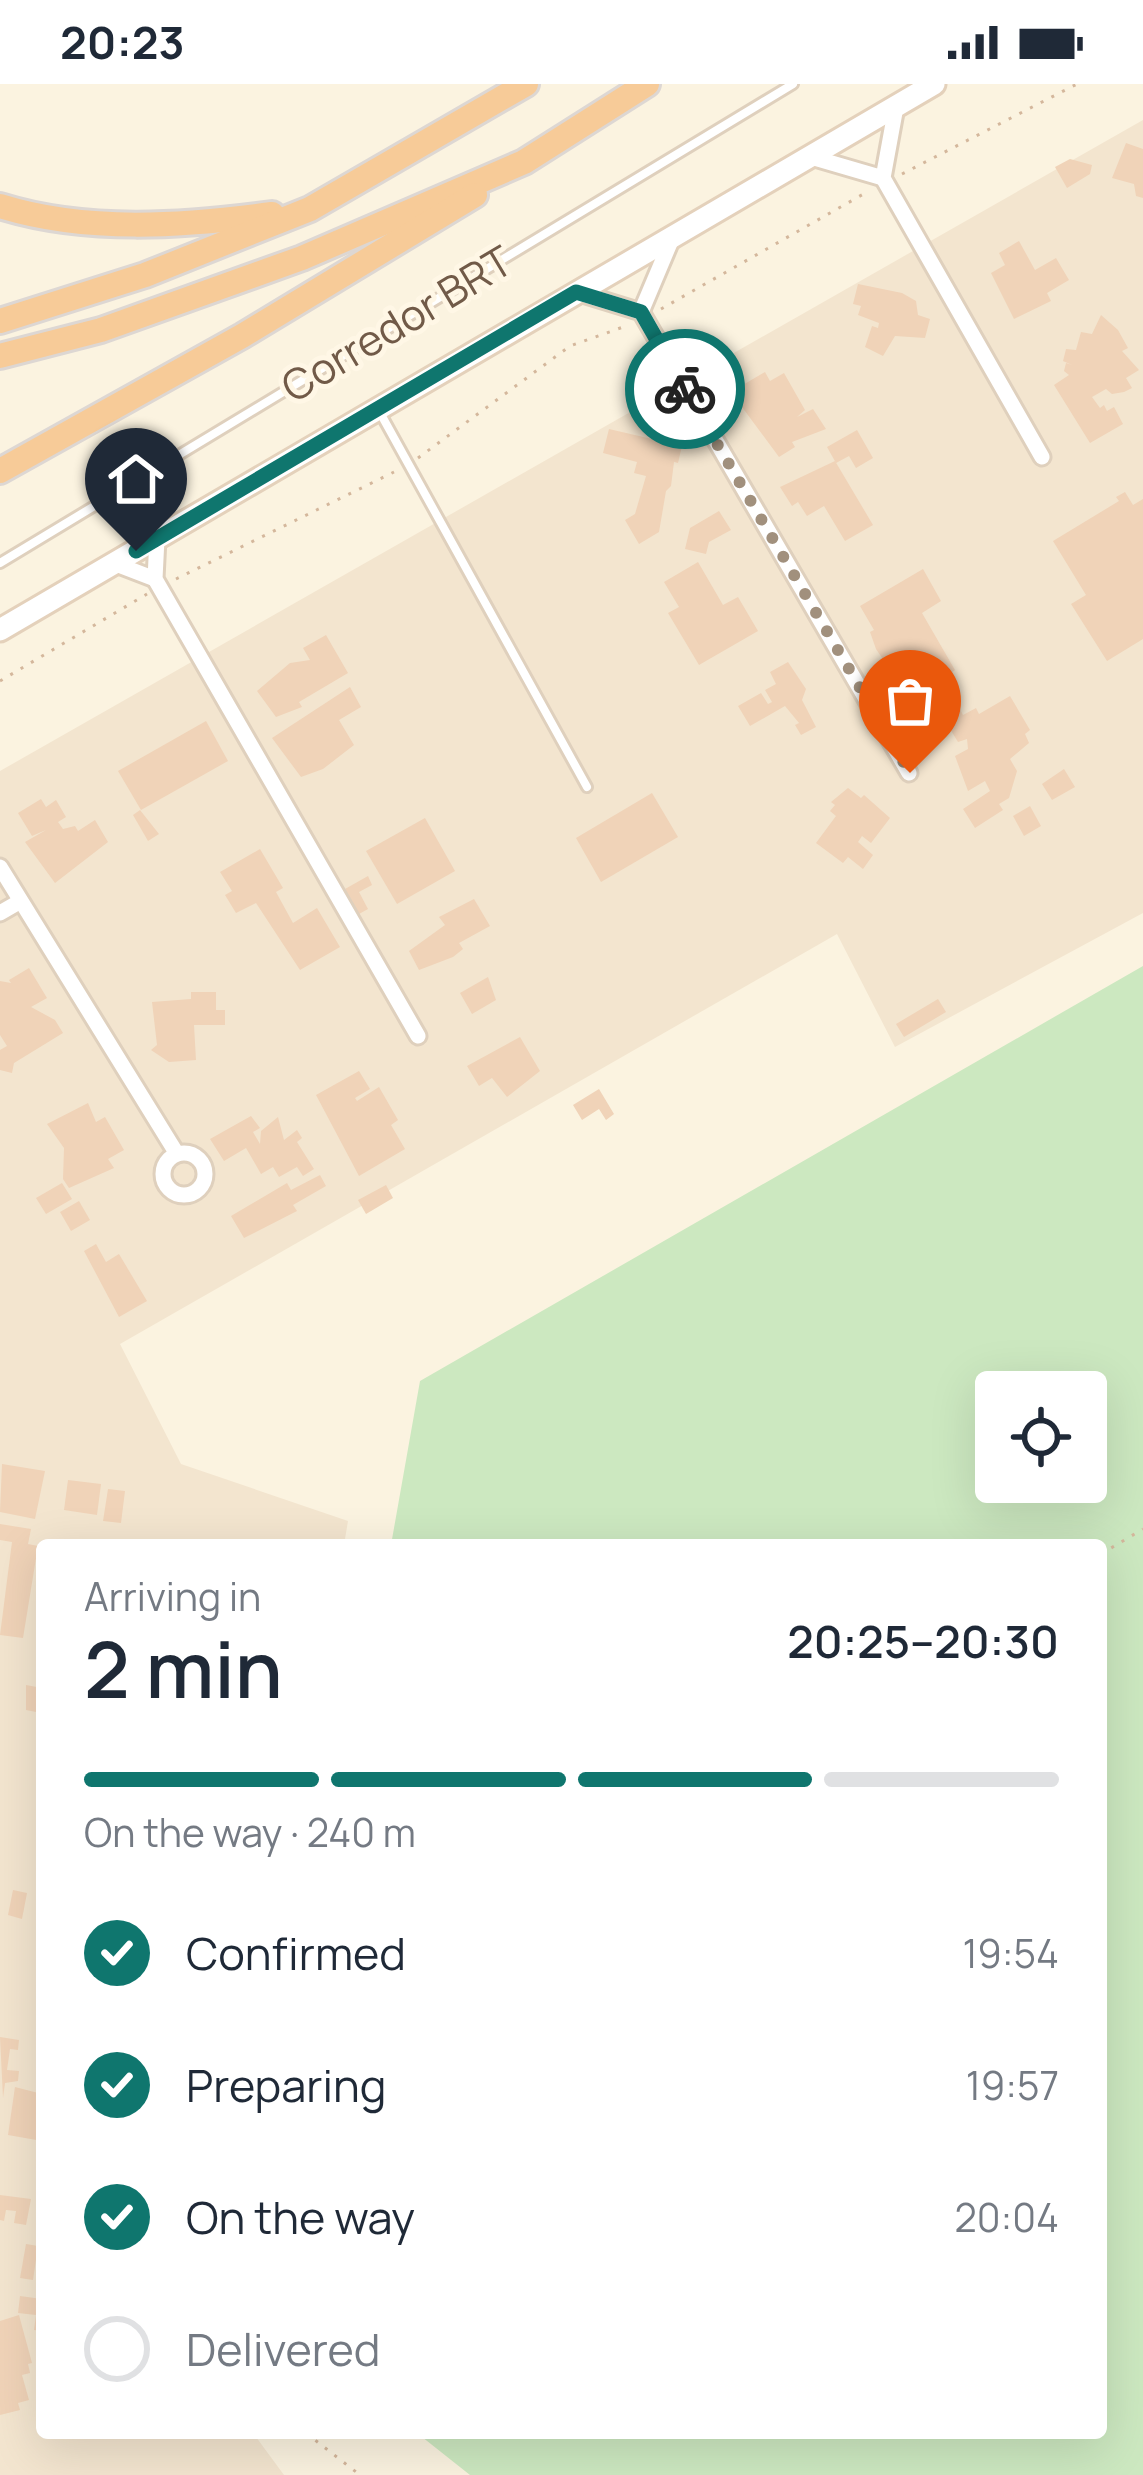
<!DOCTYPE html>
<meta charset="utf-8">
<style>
body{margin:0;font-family:Manrope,sans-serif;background:#f2f2f3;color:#1f2937;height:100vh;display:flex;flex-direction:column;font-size:45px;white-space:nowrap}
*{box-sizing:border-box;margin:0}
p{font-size:39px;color:#747a83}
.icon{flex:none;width:66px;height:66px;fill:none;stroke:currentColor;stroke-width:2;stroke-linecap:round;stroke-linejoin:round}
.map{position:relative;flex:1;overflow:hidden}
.details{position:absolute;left:36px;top:1455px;width:1071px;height:900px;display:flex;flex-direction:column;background:#fff;border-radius:12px;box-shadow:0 12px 48px #0002}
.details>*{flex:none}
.fabs{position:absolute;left:975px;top:1287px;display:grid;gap:24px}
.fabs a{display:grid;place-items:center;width:132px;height:132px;border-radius:12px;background:#fff;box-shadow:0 12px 48px #0002;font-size:60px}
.pin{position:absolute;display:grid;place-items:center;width:102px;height:102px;color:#fff;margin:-123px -51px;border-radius:50% 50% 50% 0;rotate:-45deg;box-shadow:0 0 12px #0007}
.pin .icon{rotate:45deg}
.courier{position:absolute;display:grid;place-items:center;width:120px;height:120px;margin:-60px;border:9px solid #0f766e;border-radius:50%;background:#fff;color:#222;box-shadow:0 3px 15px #0007}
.summary em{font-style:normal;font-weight:600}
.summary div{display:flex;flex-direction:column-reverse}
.summary{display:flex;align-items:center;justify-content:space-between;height:204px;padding:0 48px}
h1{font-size:78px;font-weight:600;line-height:90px}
.bar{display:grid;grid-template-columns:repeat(4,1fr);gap:18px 12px;align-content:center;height:144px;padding:0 48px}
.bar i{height:15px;border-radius:9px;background:#e0e1e3}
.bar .on{background:#0f766e}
.bar p{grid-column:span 4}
ol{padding:0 48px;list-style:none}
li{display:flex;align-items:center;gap:36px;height:132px}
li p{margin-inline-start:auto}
li .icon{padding:12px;border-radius:50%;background:#0f766e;color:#fff;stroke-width:4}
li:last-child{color:#747a83}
li i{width:66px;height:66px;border:6px solid #e0e1e3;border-radius:50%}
.status{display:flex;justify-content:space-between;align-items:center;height:84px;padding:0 60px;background:#fff;direction:ltr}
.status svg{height:33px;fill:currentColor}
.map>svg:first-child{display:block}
.residential{fill:#f3e5cf}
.green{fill:#cce8c0;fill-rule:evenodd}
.building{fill:#f0d3b8}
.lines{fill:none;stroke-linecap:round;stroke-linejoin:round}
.service-casing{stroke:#dfd0bd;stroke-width:14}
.minor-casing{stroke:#dfd0bd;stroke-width:21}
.secondary-casing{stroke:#e4d1bb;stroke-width:27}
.trunk-casing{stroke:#ddd7d3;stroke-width:30}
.path{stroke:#d4b79c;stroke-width:3;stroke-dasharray:3 9;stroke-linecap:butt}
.service{stroke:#fff;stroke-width:8}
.minor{stroke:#fff;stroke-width:15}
.secondary{stroke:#fff;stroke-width:21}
.trunk{stroke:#f7cb98;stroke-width:24}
.done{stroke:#a1907d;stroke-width:12;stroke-dasharray:0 21.6}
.route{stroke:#0f766e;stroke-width:15}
.labels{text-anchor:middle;stroke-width:10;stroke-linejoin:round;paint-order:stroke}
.street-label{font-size:42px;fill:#715a48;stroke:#fff7e6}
</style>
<div class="status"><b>20:23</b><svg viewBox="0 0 49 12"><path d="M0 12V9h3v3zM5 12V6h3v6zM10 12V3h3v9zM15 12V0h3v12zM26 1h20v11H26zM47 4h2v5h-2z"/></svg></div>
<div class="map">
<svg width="1143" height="2391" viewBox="0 0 1143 2391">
<rect width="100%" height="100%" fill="#fbf3e0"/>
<path class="residential" d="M 1143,36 L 1143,829 L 895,963 L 837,850 L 120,1260 L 181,1380 L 348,1437 L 344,1461 L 42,1461 L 42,2349 L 253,2349 L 284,2391 L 0,2391 L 0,687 Z"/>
<path class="green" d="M 1143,882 L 1143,2391 L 470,2391 L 417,2349 L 1101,2349 L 1101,1461 L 391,1461 L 420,1297 ZM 996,1308 L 1086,1308 L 1086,1398 L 996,1398 Z"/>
<g class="building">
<path d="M 1126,59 L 1143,65 L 1143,114 L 1136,112 L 1134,100 L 1112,94 Z"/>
<path d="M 1070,75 L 1092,81 L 1090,90 L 1067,104 L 1055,83 Z"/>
<path d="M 1019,157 L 1035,186 L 1056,174 L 1069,196 L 1047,209 L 1051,217 L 1014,235 L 991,189 L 1005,181 L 999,169 Z"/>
<path d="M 858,200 L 902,209 L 916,217 L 918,231 L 930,235 L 925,254 L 895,252 L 883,272 L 865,263 L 872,242 L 878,244 L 879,239 L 858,231 L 861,222 L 853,220 Z"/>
<path d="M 1101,231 L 1118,246 L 1128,264 L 1122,267 L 1139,286 L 1126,294 L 1132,304 L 1124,308 L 1112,310 L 1106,305 L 1092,313 L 1100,324 L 1104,321 L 1107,327 L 1114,323 L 1123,340 L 1090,359 L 1054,301 L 1069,291 L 1064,287 L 1066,279 L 1072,281 L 1063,277 L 1066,265 L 1076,266 L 1081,248 L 1092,250 Z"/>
<path d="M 691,270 L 697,282 L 657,305 L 651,294 L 661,292 L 659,288 L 682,275 L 685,280 Z"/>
<path d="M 765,288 L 770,297 L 784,289 L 805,326 L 797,333 L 813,325 L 826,345 L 792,358 L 795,363 L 779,373 L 739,319 L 743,316 L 736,305 Z"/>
<path d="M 609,345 L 682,362 L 678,379 L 674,378 L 671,402 L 666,407 L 659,448 L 639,460 L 625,436 L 635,430 L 646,392 L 634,389 L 637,378 L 603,369 Z"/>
<path d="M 857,346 L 873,374 L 856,384 L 849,372 L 836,379 L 827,363 Z"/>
<path d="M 835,377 L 873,441 L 845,457 L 824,422 L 807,432 L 798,418 L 792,422 L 780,403 Z"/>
<path d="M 1125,408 L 1133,421 L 1143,415 L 1143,555 L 1107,577 L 1071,520 L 1086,511 L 1053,457 L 1119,417 L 1116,413 Z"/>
<path d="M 719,427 L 731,446 L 709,458 L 706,470 L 685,465 L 690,444 Z"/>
<path d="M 698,478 L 723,521 L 738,513 L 758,547 L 699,581 L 668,529 L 679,523 L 664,498 Z"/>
<path d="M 923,485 L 941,517 L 922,529 L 955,586 L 918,612 L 921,617 L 917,625 L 876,565 L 870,548 L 874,546 L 860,522 Z"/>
<path d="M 326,551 L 348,589 L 299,618 L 302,623 L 276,633 L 257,607 L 290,579 L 310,576 L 303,564 Z"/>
<path d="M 788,578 L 806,605 L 802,616 L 816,643 L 801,651 L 795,641 L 799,639 L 785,622 L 750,642 L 738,622 L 761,609 L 768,620 L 772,618 L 765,606 L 776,600 L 770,588 Z"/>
<path d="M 350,603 L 361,623 L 339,636 L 354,661 L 323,685 L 301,693 L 272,654 Z"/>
<path d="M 1010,612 L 1030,646 L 1025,650 L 1029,659 L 1010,675 L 1017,687 L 1009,714 L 999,720 L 1003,726 L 975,744 L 963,725 L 990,707 L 985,697 L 968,707 L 955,672 L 968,665 L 967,655 L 958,658 L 939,627 L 956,617 L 963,631 L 976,624 L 979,630 Z"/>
<path d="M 206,637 L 228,677 L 141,726 L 118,687 Z"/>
<path d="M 1064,685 L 1075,703 L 1052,716 L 1042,700 Z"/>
<path d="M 848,704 L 861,714 L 864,711 L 890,734 L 871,759 L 862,752 L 858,758 L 873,771 L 863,785 L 848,773 L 843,779 L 816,759 L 836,732 L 830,727 L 835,721 L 831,718 Z"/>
<path d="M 652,709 L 678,753 L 601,798 L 576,754 Z"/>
<path d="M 41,715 L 46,723 L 56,716 L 66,733 L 58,738 L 63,745 L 75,742 L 78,747 L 95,736 L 108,758 L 55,799 L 25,758 L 46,746 L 32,752 L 18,729 Z"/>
<path d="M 1030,722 L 1041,742 L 1024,752 L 1013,732 Z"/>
<path d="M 140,726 L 159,750 L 148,757 L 133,731 Z"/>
<path d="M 425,734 L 455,787 L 397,820 L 366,767 Z"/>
<path d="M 260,765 L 283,804 L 276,808 L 293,839 L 317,824 L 340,863 L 300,886 L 256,819 L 236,829 L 225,811 L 232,807 L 220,788 Z"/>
<path d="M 368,792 L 372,801 L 359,808 L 368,825 L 359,830 L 345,805 Z"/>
<path d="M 474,815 L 490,842 L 459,859 L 463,865 L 453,873 L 419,886 L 409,867 L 445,841 L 439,833 Z"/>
<path d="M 29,884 L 47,914 L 31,923 L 55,936 L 63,949 L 14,979 L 12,989 L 0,986 L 0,966 L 7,962 L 0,951 L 0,897 L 11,899 L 9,896 Z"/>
<path d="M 488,893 L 496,916 L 472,930 L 460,909 Z"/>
<path d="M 191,908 L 216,908 L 216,926 L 225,926 L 225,941 L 194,941 L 196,976 L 169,978 L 151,966 L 157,961 L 152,918 L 191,915 Z"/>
<path d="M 938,915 L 946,928 L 904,953 L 896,940 Z"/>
<path d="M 520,953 L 540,987 L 507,1013 L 492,994 L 479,1002 L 467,982 Z"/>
<path d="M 359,987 L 370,1005 L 355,1014 L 357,1017 L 379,1003 L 398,1036 L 391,1041 L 405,1065 L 359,1092 L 316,1011 Z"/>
<path d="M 599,1005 L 614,1030 L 606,1036 L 599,1025 L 582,1036 L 573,1021 Z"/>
<path d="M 88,1019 L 96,1038 L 105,1033 L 124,1066 L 108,1075 L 114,1084 L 69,1104 L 63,1095 L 64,1064 L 47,1040 Z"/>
<path d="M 251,1032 L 260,1044 L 253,1048 L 260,1060 L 261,1047 L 278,1033 L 284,1056 L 297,1046 L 302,1054 L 297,1058 L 314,1085 L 303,1092 L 297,1083 L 279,1093 L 273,1083 L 261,1090 L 246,1064 L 224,1077 L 210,1055 Z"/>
<path d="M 320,1091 L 326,1102 L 293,1121 L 297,1127 L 244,1154 L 231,1132 L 287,1099 L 291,1106 Z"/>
<path d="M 62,1099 L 72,1115 L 46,1130 L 36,1114 Z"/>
<path d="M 386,1101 L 393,1114 L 366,1130 L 358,1116 Z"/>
<path d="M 79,1117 L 90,1136 L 71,1147 L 60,1128 Z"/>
<path d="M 96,1160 L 106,1178 L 119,1170 L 147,1217 L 119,1233 L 84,1167 Z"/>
<path d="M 2,1380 L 45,1387 L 35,1435 L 0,1428 Z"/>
<path d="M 68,1396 L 101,1400 L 97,1431 L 64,1426 Z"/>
<path d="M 108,1405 L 125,1407 L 121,1439 L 103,1437 Z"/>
<path d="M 0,1440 L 31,1445 L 28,1460 L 38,1462 L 23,1554 L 0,1551 L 12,1458 L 0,1456 Z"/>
<path d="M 26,1601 L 42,1604 L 41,1629 L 26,1626 Z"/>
<path d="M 13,1806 L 27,1809 L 22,1835 L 8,1831 Z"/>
<path d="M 0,1953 L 19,1956 L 18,1966 L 10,1965 L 7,1986 L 19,1987 L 18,1997 L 5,1999 L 3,2014 Z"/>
<path d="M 15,2003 L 42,2010 L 42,2057 L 8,2051 Z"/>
<path d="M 0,2111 L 31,2115 L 26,2141 L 14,2139 L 16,2127 L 6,2126 L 4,2137 L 0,2136 Z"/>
<path d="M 26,2160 L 38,2162 L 33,2196 L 20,2194 Z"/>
<path d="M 20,2212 L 42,2215 L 42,2247 L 34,2246 L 36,2231 L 18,2229 Z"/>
<path d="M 19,2231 L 32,2279 L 28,2280 L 30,2289 L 22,2291 L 29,2316 L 18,2319 L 20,2326 L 0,2331 L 0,2237 Z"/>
</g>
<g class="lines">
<g class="service-casing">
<g id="service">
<path d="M 378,325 L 587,703"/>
<path d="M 0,479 L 793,0"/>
</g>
</g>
<g class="minor-casing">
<g id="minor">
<path d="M 896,23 L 883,94 L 1042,373"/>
<path d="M 811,73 L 883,94"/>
<path d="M 576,208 L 641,228 L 909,689"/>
<path d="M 641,228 L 673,152"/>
<path d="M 157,454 L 155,495 L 418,952"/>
<path d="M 116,480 L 155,495"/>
<path d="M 0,783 L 177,1070"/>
<path d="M 0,829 L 19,818"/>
<circle cx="184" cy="1090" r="21"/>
</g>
</g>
<g class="secondary-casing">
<path id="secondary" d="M 0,546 L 934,0"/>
</g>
<g class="trunk-casing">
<g id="trunk">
<path d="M 0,122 C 86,149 184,142 272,130"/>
<path d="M 0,237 L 145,191 L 310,125 L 526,0"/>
<path d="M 0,272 L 101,246 L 302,174 L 524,78 L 647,0"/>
<path d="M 0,387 L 242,252 L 475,111"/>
</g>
</g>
<g class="path">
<path d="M 902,90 L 1077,0"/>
<path d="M 661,225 L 867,108"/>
<path d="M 418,374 L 570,262 L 626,242"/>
<path d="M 176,495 L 394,388"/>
<path d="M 0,597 L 147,510"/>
<path d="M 1101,1470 L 1143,1445"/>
<path d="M 306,2349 L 360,2391"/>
</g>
<use href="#service" class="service"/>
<use href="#minor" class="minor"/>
<use href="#secondary" class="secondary"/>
<use href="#trunk" class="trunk"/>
</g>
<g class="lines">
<path class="done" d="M 685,305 L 910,689"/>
<path class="route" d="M 136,467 L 576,208 L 641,228 L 685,305"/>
</g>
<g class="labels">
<g class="street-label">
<text transform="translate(397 240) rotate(-31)" y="15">Corredor BRT</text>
</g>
</g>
</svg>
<div class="fabs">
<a><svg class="icon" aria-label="locate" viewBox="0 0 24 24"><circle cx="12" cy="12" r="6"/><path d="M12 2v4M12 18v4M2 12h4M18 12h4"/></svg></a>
</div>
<div class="pin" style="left:910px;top:689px;background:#ea580c"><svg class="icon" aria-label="bag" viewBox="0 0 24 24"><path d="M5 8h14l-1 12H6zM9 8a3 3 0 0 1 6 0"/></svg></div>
<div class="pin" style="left:136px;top:467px;background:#1f2937"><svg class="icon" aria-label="home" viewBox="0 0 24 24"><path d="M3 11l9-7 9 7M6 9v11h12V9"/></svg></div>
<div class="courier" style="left:685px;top:305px"><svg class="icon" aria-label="bike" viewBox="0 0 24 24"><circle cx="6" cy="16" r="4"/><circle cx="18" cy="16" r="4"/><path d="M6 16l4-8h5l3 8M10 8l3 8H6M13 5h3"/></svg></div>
<section class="details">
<div class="summary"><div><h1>2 min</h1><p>Arriving in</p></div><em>20:25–20:30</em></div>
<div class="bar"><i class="on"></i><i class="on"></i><i class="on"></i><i></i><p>On the way · 240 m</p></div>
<ol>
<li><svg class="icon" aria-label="check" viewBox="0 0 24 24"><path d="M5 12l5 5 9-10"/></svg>Confirmed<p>19:54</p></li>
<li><svg class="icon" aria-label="check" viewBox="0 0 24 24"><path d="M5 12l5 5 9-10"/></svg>Preparing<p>19:57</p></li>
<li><svg class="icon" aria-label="check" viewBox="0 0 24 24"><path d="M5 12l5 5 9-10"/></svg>On the way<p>20:04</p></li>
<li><i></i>Delivered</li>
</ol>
</section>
</div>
